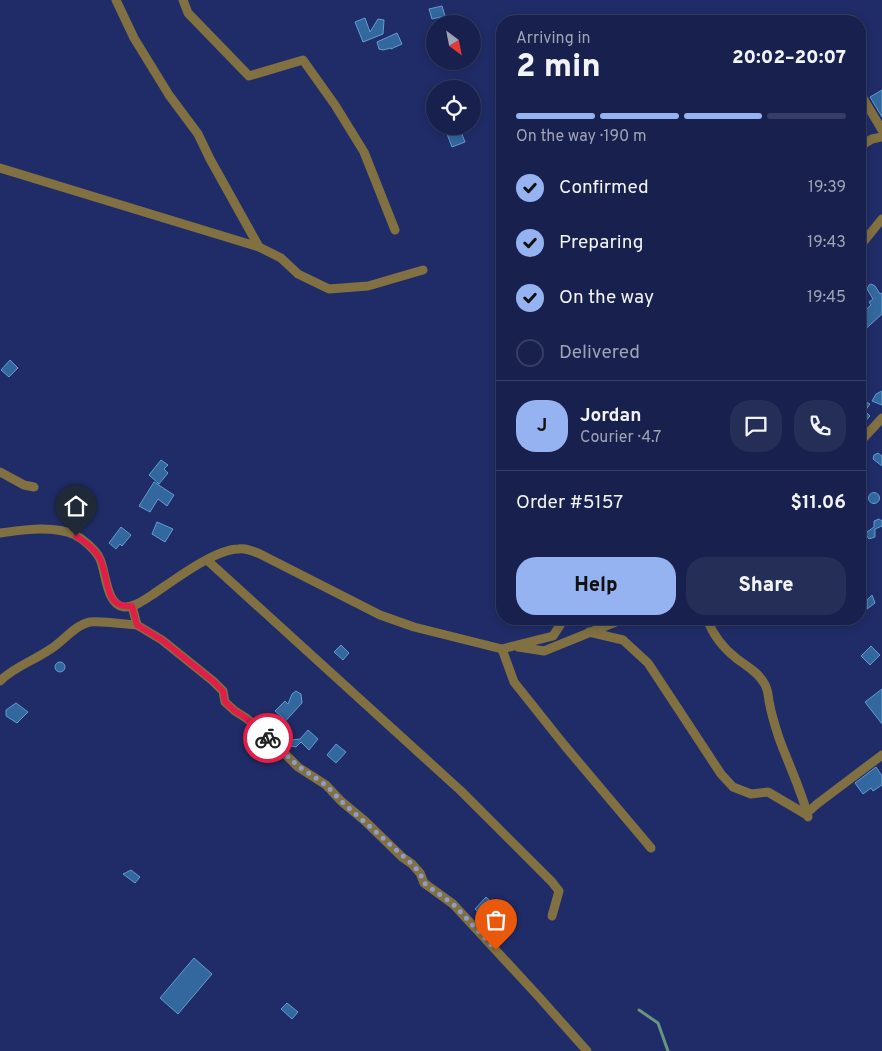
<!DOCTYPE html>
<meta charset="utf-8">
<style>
body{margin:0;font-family:Overpass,sans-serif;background:#252e57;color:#f1f3f6;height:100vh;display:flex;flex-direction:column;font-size:19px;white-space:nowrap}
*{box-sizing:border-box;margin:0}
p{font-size:16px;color:#9fa3b6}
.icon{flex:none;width:28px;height:28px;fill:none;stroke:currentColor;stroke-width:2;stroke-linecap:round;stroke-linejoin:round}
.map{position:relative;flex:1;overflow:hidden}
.sheet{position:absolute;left:496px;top:15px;width:370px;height:610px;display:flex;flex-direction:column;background:#18214d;border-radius:20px;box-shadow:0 2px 8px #0003,0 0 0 1px #363e65}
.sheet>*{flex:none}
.needle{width:32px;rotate:148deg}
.controls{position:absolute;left:426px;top:15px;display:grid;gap:10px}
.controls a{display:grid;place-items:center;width:55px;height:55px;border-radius:50%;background:#18214d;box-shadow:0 2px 8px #0003,0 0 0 1px #363e65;font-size:25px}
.pin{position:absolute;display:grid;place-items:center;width:42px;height:42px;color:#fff;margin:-51px -21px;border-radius:50% 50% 50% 0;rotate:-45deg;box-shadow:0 0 5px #0007}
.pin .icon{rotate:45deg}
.courier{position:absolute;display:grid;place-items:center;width:50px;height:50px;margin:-25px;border:4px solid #e11d48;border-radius:50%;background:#fff;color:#222;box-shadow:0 1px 6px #0007}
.headline em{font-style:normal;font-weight:800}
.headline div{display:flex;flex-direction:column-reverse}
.headline{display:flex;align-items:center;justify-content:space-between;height:85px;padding:0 20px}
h1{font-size:32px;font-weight:800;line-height:38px}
.bar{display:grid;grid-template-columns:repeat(4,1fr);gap:8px 5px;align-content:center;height:60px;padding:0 20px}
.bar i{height:6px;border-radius:4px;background:#363e65}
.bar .current{background:#95b2f1}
.bar p{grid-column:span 4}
.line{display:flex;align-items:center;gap:12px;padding:0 20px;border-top:1px solid #363e65}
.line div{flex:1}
.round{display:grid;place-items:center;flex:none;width:52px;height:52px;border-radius:20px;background:#252e57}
ol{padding:0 20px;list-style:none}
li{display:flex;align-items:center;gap:15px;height:55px}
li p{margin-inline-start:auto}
li .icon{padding:5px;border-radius:50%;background:#95b2f1;color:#111;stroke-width:4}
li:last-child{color:#9fa3b6}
li i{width:28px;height:28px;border:2px solid #363e65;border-radius:50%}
.button{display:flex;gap:10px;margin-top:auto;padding:10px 20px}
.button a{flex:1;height:58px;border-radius:20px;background:#95b2f1;color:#111;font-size:20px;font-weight:800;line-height:58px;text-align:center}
.button a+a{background:#252e57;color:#f1f3f6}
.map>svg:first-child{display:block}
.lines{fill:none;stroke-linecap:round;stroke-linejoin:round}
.stream{stroke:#699382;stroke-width:3}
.building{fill:#32689d;stroke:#649bd4}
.minor{stroke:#807042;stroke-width:9}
.done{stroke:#909cc8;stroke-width:5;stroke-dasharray:0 9}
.route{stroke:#e11d48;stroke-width:6}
</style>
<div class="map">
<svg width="882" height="1051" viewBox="0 0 882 1051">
<rect width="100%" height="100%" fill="#202c67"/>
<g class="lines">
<path class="stream" d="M 639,1010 L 658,1023 L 668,1051"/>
</g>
<g class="building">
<path d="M 442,6 L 445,16 L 432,19 L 429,9 Z"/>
<path d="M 365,18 L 370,32 L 378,19 L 384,20 L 383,34 L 363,42 L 355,22 Z"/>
<path d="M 397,33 L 402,44 L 391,49 L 391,48 L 383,50 L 379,49 L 377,42 Z"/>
<path d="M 882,90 L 882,117 L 870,97 Z"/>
<path d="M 460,129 L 465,142 L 452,147 L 447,134 Z"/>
<path d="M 871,284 L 875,286 L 880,294 L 882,293 L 882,314 L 860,334 L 860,315 L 871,305 L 869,302 L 873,299 L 867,289 L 869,285 Z"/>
<path d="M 10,360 L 18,368 L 9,377 L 1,370 Z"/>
<path d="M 882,391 L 882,405 L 872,401 L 876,394 Z"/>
<path d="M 860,399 L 870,404 L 865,411 L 870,416 L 860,427 Z"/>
<path d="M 878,453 L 882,456 L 882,466 L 873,459 L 874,455 Z"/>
<path d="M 161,460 L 168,465 L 164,469 L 168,473 L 159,484 L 149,475 Z"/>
<path d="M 154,482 L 174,495 L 167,506 L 158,499 L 150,512 L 139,506 Z"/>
<circle cx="874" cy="498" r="5.5"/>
<path d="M 879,519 L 882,521 L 882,526 L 875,529 L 875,537 L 869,539 L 866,535 L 867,532 L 874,527 L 874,521 Z"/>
<path d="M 157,522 L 173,529 L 165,542 L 152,534 Z"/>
<path d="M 121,527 L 131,535 L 122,546 L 120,544 L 116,549 L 109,543 Z"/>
<path d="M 872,595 L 875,603 L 867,609 L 867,600 Z"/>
<path d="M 341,645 L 349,653 L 343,660 L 334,652 Z"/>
<path d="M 871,646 L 880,655 L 870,665 L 861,656 Z"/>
<circle cx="60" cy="667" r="5"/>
<path d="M 882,689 L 882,724 L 865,702 Z"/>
<path d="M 296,691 L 301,694 L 302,703 L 280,727 L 283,718 L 275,711 L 285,701 L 288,704 L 292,694 Z"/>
<path d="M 16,703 L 28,712 L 17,723 L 6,716 L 6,710 Z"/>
<path d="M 308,730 L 318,739 L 309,750 L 301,742 L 296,747 L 291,746 L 289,742 L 291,740 L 300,739 Z"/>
<path d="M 336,744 L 346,752 L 336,763 L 327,755 Z"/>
<path d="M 876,767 L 882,776 L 882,785 L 873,791 L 871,788 L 863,794 L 855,783 Z"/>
<path d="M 131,870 L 140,877 L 135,883 L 123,874 Z"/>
<path d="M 486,897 L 497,907 L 486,919 L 475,909 Z"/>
<path d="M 194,958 L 212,974 L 178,1014 L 160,998 Z"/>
<path d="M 287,1003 L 298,1012 L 292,1019 L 281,1009 Z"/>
</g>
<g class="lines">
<g class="minor">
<path d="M 116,0 L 134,38 L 169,95 L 198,134 L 210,159 L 259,247 L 281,258 L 298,274 L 329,289 L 368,286 L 423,270"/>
<path d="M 183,0 L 188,13 L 249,76 L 303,60 L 335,105 L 364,152 L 395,230"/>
<path d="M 860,93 L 882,130"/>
<path d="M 860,146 L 872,139 L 882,137"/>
<path d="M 0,168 L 259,247"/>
<path d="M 860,246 L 882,219"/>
<path d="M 860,442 L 882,418"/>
<path d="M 0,472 L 24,485 L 34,487"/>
<path d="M 0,533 C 23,530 53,525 75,535 C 83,539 96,550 100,559 C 106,572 106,605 124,607 C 134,608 144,600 152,595 C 173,581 213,550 238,549 C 246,548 253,551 260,554 L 380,615 L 414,627 L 502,649 L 553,636 L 564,619"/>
<path d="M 207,560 L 461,791 L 552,882 L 559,891 L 552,916"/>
<path d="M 132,606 L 137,625 L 162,640 L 213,681 L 223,691 L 225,702 L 235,711 L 246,718 L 263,732 L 298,767 L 326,785 L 341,801 L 365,821 L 402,857 L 412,864 L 420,873 L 424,883 L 453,904 L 539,997 L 587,1051"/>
<path d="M 707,619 C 713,635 722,647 736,658 C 746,666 757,671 764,683 C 768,689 768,694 769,701 C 771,713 775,726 779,738 C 788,763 800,787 807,813"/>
<path d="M 589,632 L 623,640 L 648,663 L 721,774 L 733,787 L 751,794 L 768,792 L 807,815"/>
<path d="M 518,647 L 544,651 L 623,619"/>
<path d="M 502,649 L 514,682 L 565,746 L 651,848"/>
<path d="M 0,681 C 14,667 33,661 49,650 C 62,643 74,625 90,622 C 102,621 124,624 137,625"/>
<path d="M 808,817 L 807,813 L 817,804 L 882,755"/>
</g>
</g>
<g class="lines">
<path class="done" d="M 268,738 L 298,766 L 326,785 L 341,801 L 412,864 L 420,873 L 424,883 L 453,904 L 496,950"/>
<path class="route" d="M 76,536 C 84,541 94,548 99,557 C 110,574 102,610 132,606 L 137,625 L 162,640 L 213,681 L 223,691 L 225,702 L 235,711 L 246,718 L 268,738"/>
</g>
</svg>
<div class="controls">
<a><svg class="needle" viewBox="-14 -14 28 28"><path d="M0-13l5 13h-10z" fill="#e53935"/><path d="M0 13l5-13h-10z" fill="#9fa3b6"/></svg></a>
<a><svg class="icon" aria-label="locate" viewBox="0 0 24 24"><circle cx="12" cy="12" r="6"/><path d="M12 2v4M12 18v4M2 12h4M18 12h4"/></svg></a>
</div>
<div class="pin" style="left:496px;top:950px;background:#ea580c"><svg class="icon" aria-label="bag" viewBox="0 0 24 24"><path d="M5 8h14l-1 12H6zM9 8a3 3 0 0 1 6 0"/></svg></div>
<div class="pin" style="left:76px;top:536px;background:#1f2937"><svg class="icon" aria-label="home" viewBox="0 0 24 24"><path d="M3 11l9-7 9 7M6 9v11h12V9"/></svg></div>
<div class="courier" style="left:268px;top:738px"><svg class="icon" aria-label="bike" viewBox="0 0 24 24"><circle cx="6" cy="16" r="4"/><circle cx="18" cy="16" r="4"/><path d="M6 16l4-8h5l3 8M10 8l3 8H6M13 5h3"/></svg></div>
<section class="sheet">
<div class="headline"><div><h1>2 min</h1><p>Arriving in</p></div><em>20:02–20:07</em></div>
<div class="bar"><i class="current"></i><i class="current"></i><i class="current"></i><i></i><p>On the way · 190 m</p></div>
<ol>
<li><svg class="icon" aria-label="check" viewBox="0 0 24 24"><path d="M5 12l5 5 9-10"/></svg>Confirmed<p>19:39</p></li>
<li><svg class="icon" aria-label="check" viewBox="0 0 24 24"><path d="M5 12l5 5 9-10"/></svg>Preparing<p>19:43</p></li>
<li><svg class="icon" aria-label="check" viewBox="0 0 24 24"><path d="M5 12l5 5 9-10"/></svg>On the way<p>19:45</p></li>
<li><i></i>Delivered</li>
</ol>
<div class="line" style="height:90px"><b class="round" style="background:#95b2f1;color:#111">J</b><div><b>Jordan</b><p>Courier · 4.7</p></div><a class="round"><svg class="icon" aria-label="chat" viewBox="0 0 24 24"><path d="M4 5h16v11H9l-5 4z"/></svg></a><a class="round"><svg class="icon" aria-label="phone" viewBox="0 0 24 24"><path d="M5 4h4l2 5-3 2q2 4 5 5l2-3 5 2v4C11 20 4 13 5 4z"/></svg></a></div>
<div class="line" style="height:65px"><div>Order #5157</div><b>$11.06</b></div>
<div class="button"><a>Help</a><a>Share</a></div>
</section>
</div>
